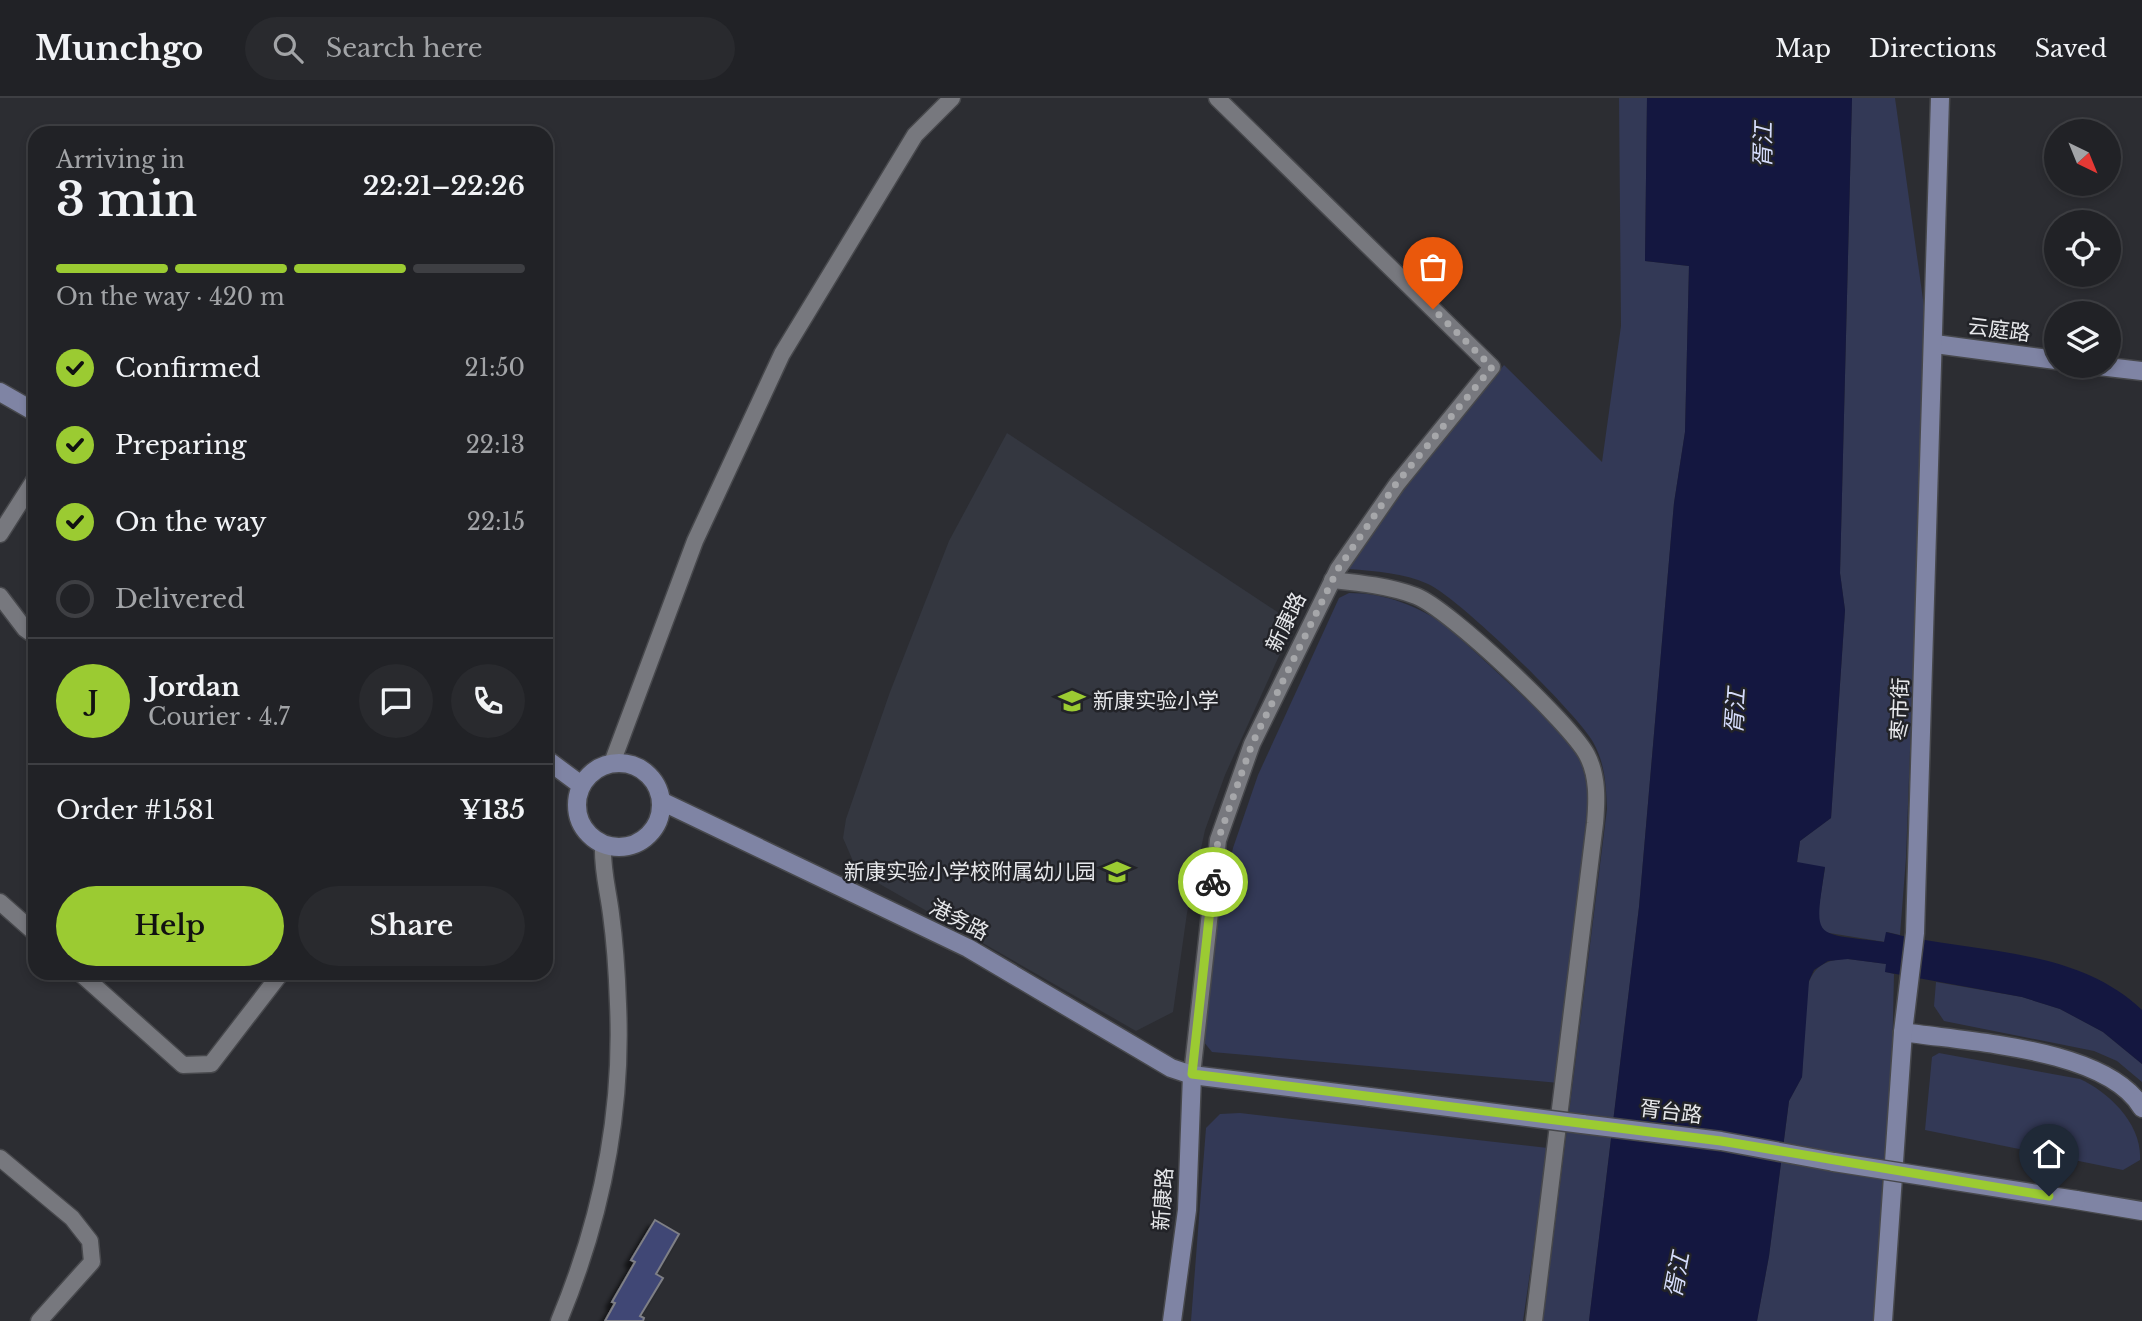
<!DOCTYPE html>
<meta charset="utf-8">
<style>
body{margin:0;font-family:"Libre Baskerville","Noto Sans SC",serif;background:#292a2e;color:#f1f3f6;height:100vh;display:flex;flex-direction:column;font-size:26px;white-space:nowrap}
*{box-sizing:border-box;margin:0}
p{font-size:23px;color:#a2a4a7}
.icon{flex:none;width:38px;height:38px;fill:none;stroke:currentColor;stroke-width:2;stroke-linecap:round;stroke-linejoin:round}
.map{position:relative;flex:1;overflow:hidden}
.panel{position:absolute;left:28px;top:28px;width:525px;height:854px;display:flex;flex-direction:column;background:#212226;border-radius:21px;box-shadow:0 4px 10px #0003,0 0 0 2px #3e3f43}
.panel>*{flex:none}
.needle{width:46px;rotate:137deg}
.buttons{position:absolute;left:2044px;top:21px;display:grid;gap:14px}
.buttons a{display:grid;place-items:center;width:77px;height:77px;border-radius:50%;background:#212226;box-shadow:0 4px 10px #0003,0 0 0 2px #3e3f43;font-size:35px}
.pin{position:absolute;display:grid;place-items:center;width:60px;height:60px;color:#fff;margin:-72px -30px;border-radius:50% 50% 50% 0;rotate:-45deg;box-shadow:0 0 7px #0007}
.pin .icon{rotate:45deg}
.courier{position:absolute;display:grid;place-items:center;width:70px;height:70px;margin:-35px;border:5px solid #9bcb32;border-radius:50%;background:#fff;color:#222;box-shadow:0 2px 9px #0007}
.overview em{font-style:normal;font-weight:600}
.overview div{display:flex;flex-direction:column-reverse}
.overview{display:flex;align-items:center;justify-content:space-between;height:119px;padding:0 28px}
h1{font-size:46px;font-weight:600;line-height:52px}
.bar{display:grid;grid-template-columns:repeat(4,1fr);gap:10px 7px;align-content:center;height:84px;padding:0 28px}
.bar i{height:9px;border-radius:5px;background:#3e3f43}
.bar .current{background:#9bcb32}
.bar p{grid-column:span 4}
.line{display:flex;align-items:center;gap:18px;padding:0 28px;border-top:2px solid #3e3f43}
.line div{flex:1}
.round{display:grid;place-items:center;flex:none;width:74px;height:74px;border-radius:37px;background:#292a2e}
ol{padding:0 28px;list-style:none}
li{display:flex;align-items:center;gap:21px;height:77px}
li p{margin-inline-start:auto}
li .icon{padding:7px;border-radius:50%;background:#9bcb32;color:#111;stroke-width:4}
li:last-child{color:#a2a4a7}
li i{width:38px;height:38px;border:4px solid #3e3f43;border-radius:50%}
.primary-button{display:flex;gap:14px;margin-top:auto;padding:14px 28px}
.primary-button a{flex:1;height:80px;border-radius:42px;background:#9bcb32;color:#111;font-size:28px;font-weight:600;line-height:80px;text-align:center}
.primary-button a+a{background:#292a2e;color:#f1f3f6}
header{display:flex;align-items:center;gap:42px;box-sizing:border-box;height:98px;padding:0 35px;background:#212226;border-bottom:2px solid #3e3f43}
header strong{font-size:33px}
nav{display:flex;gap:38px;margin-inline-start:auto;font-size:24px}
.search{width:490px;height:63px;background:#292a2e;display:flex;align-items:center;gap:18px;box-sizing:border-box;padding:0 24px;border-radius:38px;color:#a2a4a7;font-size:26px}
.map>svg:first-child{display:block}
.built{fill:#343740}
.green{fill:#333956}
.water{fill:#141740}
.building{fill:#404775;stroke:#7e7f86;stroke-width:2;filter:url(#shadow)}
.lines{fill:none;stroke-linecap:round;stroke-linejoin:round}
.street-casing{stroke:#47484c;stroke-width:19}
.secondary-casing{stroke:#47484c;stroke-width:21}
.street{stroke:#77787e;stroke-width:16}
.secondary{stroke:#7f84a4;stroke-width:18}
.secondary-bridge-casing{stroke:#47484c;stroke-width:21;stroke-linecap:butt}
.secondary-bridge{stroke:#7f84a4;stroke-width:18}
.done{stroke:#a6a7aa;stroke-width:7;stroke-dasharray:0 12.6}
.route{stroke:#9bcb32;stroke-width:9}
.labels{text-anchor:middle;stroke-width:5;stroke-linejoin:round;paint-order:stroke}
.street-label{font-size:21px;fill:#e7e8eb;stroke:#222328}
.poi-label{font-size:21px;fill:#e7e8eb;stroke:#222328;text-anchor:start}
.water-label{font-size:23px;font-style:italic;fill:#d5dcfb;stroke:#222328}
</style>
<header>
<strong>Munchgo</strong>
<div class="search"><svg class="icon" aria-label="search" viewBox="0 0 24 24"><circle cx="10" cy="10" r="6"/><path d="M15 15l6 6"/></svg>Search here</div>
<nav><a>Map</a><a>Directions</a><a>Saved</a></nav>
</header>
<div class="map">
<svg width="2142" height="1223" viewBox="0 0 2142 1223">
<defs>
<filter id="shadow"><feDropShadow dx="-6" dy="6" stdDeviation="2" flood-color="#0009"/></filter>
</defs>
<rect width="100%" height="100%" fill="#2c2d32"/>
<path class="built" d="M 1007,335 L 1294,525 L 1225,677 L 1205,732 L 1187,815 L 1173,914 L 1136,933 L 871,781 L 853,763 L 843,740 L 846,721 L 890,594 L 949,443 Z"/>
<g class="green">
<path d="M 1619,0 L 1647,0 L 1645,163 L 1689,168 L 1685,334 L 1674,405 L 1639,809 L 1589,1223 L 1543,1223 L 1607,711 C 1606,687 1605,665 1593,644 C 1575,613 1459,500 1428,486 C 1404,475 1375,473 1349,471 L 1401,395 L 1504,267 L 1602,364 L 1621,228 Z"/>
<path d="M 1852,0 L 1895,0 L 1926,223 L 1906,760 L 1900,837 L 1887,834 L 1885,844 L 1823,834 L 1817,820 L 1825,770 L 1797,765 L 1800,743 L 1831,720 L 1845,512 L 1840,475 Z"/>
<path d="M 1349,495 C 1386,495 1418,508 1448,529 L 1567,639 C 1582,660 1587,678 1588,704 L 1559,985 L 1212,954 L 1199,938 L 1199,916 L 1233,750 L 1258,677 L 1339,500 Z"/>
<path d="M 1848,861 L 1887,866 L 1886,874 L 1894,876 L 1889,1094 L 1879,1223 L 1757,1223 L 1769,1158 L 1789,1003 L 1802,979 L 1807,890 C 1813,868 1826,861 1848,861 Z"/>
<path d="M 1936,884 L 2022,899 L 2060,911 L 2103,934 L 2142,966 L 2142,984 L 2117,963 L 2094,953 L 1944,923 L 1934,908 Z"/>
<path d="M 1939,955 L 2080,981 C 2108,994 2142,1025 2140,1062 L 2123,1072 L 1925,1032 L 1932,959 Z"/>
<path d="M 1240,1015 L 1548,1050 L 1523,1223 L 1191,1223 L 1206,1030 L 1220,1016 Z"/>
</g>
<path class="water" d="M 1647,0 L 1852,0 L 1840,475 L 1845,512 L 1831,720 L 1800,743 L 1797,764 L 1825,769 C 1814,844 1812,834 1884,844 L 1886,834 C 1971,856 2074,847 2142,912 L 2142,966 L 2103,934 L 2060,911 L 2022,899 L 1885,874 L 1886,866 L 1848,861 L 1828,863 L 1814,872 L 1809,883 L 1802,979 L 1789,1003 L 1769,1158 L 1757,1223 L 1589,1223 L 1639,809 L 1674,405 L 1685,334 L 1689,168 L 1645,163 Z"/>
<path class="building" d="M 655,1122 L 679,1136 L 656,1176 L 663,1180 L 640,1218 L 644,1220 L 643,1223 L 605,1223 L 615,1205 L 612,1204 L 635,1164 L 631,1162 Z"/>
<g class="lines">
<g class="street-casing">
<g id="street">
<path d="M 0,436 L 35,381"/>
<path d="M 1332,482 C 1360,485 1389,488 1416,498 C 1448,510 1571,626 1587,657 C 1598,678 1597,702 1595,725 L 1534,1223"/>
<path d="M 0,498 L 25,531 L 35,538"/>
<path d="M 612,665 L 695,443 L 782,256 L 915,37 L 952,0"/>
<path d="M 0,804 L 35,835"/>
<path d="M 80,875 L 183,967 L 211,966 L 281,875"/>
<path d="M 1192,977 L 1218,742 L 1252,646 L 1338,471 L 1397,386 L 1492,269 L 1217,0"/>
<path d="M 0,1060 L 72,1120 L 90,1143 L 92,1164 L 39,1223"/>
<path d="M 559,1223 C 601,1122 623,1016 618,906 C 617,876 615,845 611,816 C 608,792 602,772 603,747"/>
</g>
</g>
<g class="secondary-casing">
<g id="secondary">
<path d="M 1935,246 L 2056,262"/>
<path d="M 2099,268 L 2142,273"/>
<path d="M 0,294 L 35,314"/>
<path d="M 546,661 L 581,687"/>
<circle cx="619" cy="707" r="42"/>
<path d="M 661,703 L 968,850 L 1171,970 L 1192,977 L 1370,999"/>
<path d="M 1903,934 C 1967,944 2107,950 2142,1010"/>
<path d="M 1582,1026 L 1721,1043 L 1834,1064"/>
<path d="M 2076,1102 L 2142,1113"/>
<path d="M 1172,1223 L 1187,1112 L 1192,977"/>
<path d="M 1883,1223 L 1903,934 L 1915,835 L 1940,0"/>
</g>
</g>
<use href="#street" class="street"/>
<use href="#secondary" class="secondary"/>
<g class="secondary-bridge-casing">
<g id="secondary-bridge">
<path d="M 1370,999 L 1582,1026"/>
<path d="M 1834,1064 L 2076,1102"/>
</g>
</g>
<use href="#secondary-bridge" class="secondary-bridge"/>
</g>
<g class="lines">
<path class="done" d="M 1213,784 L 1218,742 L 1252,646 L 1338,471 L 1396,386 L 1492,269 L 1433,211"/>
<path class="route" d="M 1213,784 L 1192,976 L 1721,1043 L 2049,1098"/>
</g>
<defs>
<g id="school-bare" transform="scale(2.1)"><path d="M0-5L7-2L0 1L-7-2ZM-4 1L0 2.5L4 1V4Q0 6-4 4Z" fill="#9bcb32" stroke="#222328" stroke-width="2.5" paint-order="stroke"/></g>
</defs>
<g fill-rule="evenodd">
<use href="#school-bare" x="1072" y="603"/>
<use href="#school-bare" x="1117" y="774"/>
</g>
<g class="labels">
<g class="street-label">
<text transform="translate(1999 232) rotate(7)" y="7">云庭路</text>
<text transform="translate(1286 524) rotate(-64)" y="7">新康路</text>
<text transform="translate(1900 611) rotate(-88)" y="7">枣市街</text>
<text transform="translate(959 822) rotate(27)" y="7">港务路</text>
<text transform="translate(1671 1014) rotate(7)" y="7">胥台路</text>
<text transform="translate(1163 1101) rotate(-86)" y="7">新康路</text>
</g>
<g class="poi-label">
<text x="1093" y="610">新康实验小学</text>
<text x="1096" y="781" text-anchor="end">新康实验小学校附属幼儿园</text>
</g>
<g class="water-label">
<text transform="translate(1763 47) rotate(-89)" y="8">胥江</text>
<text transform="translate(1735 613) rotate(-86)" y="8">胥江</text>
<text transform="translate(1677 1177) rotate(-79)" y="8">胥江</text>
</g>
</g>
</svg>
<div class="buttons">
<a><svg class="needle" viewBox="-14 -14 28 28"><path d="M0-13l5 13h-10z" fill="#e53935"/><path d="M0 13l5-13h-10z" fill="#a2a4a7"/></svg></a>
<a><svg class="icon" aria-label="locate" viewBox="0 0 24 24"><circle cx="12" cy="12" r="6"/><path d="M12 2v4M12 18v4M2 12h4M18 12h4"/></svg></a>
<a><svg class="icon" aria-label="layers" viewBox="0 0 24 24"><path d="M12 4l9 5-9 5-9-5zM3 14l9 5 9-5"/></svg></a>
</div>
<div class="pin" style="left:1433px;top:211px;background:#ea580c"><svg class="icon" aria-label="bag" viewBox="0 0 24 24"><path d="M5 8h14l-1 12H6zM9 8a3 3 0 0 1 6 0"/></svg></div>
<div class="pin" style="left:2049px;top:1098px;background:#1f2937"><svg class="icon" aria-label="home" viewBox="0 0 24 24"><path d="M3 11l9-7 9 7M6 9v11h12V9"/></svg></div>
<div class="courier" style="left:1213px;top:784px"><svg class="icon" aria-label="bike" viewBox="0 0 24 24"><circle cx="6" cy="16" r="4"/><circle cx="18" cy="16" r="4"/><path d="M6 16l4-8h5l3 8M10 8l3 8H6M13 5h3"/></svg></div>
<section class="panel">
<div class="overview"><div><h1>3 min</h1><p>Arriving in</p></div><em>22:21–22:26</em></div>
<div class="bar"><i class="current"></i><i class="current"></i><i class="current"></i><i></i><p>On the way · 420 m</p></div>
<ol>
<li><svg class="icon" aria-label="check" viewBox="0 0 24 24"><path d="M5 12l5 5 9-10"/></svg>Confirmed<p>21:50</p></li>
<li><svg class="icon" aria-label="check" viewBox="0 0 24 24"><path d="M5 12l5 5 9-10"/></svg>Preparing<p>22:13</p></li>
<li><svg class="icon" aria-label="check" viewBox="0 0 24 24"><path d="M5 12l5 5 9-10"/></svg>On the way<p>22:15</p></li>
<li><i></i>Delivered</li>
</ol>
<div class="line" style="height:126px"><b class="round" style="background:#9bcb32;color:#111">J</b><div><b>Jordan</b><p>Courier · 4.7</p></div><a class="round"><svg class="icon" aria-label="chat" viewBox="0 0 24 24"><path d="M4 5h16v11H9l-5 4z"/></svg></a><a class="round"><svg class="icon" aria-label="phone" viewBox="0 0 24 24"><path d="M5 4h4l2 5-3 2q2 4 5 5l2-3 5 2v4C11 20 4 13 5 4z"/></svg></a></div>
<div class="line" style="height:91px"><div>Order #1581</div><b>¥135</b></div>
<div class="primary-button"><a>Help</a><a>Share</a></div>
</section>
</div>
